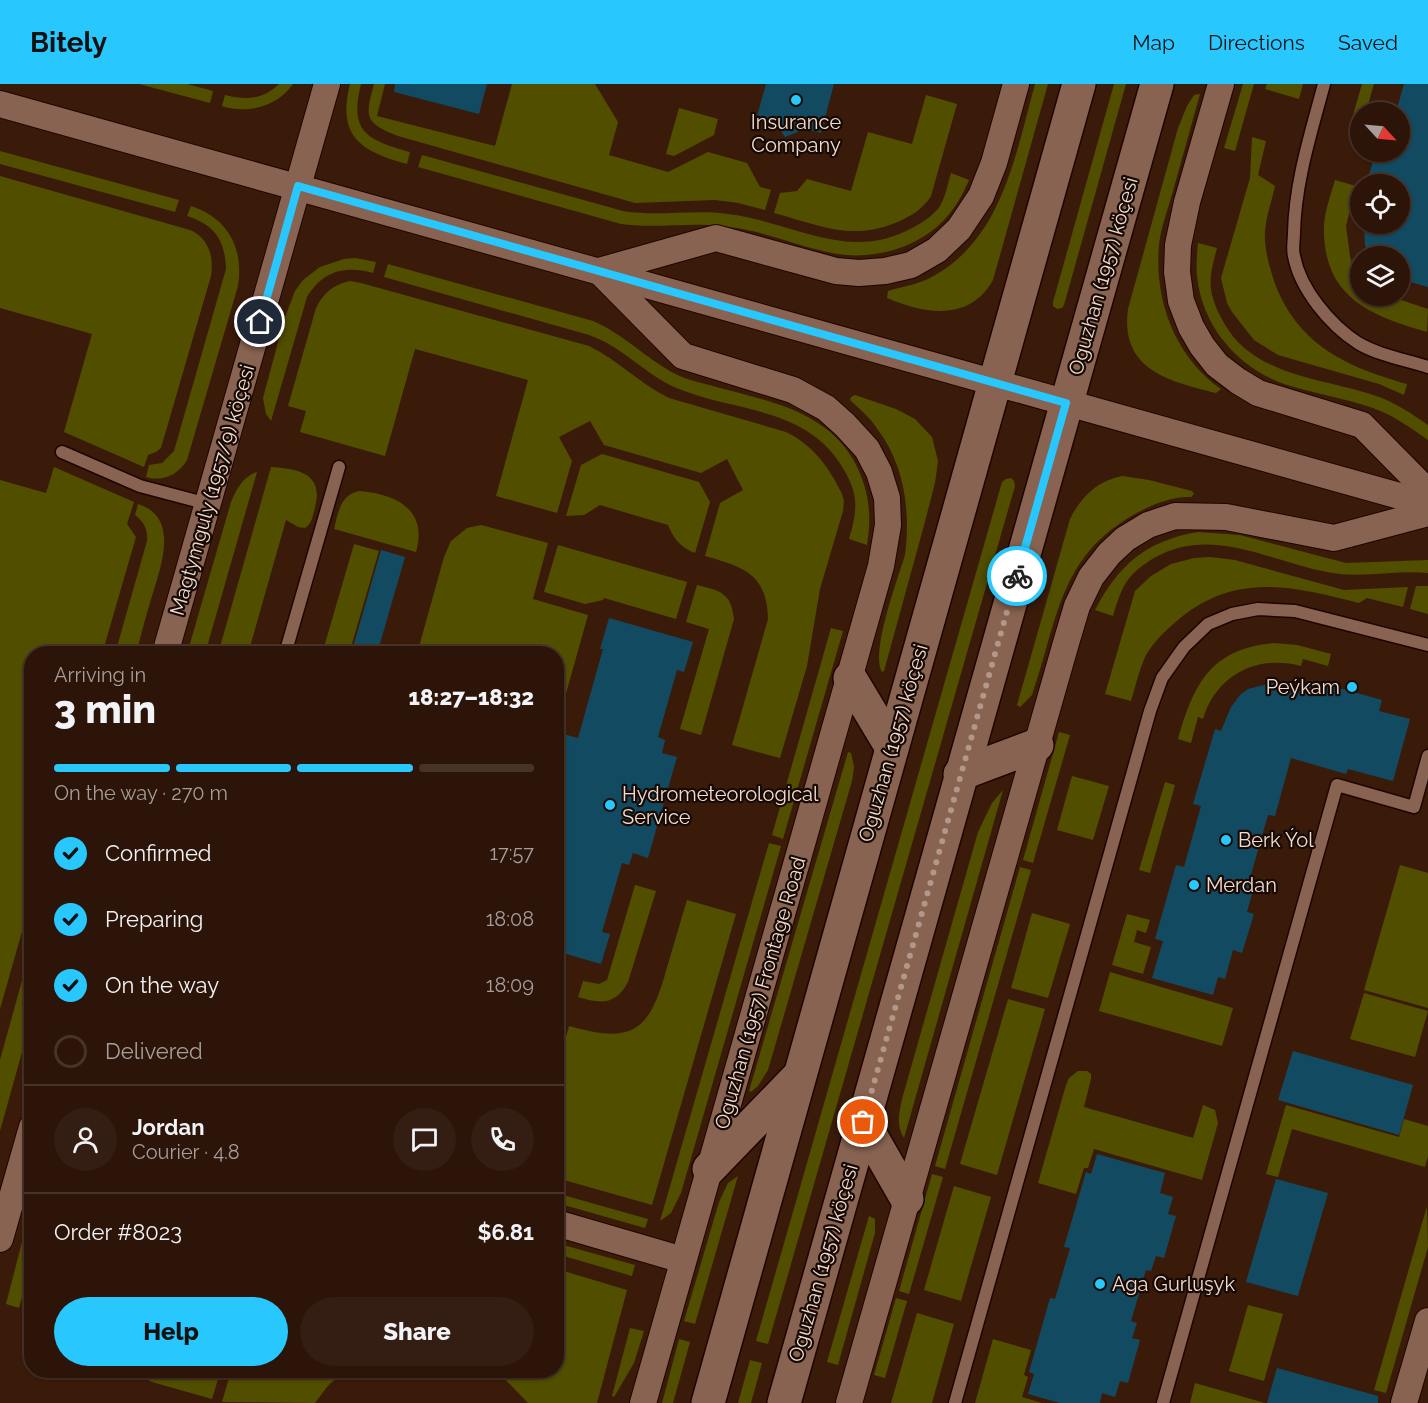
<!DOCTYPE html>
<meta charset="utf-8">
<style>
body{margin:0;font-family:Raleway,sans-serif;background:#341d12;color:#f1f3f6;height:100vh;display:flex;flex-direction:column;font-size:22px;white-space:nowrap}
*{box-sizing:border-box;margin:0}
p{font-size:20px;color:#a69e9c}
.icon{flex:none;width:33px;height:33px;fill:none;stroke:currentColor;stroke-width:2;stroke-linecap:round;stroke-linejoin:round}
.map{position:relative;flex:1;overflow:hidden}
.side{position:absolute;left:24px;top:562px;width:540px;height:732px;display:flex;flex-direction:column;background:#2c1408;border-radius:24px;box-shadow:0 2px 4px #0004,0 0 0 2px #483329}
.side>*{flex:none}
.needle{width:39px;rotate:116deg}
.tools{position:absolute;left:1350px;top:18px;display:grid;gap:12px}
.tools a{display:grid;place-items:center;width:60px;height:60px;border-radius:50%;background:#2c1408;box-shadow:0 2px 4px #0004,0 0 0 2px #483329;font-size:30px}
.pin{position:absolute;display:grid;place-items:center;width:51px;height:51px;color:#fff;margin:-26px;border:3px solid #fff;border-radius:50%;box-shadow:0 2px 6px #0007}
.courier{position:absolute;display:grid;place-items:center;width:60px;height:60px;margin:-30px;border:4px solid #28c8ff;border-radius:50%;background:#fff;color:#222;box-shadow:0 2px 8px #0007}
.head em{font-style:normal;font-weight:800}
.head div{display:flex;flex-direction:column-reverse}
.head{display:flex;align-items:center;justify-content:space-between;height:102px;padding:0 30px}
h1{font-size:39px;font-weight:800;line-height:45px}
.bar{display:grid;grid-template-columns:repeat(4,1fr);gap:9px 6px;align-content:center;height:72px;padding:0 30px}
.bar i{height:8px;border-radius:4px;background:#483329}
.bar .active{background:#28c8ff}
.bar p{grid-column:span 4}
.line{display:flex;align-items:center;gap:15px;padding:0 30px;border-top:2px solid #483329}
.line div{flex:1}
.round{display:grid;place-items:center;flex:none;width:63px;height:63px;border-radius:32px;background:#341d12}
ol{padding:0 30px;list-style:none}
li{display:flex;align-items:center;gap:18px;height:66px}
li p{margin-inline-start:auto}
li .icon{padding:6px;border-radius:50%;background:#28c8ff;color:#111;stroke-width:4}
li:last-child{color:#a69e9c}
li i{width:33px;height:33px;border:3px solid #483329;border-radius:50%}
.cta{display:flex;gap:12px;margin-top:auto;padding:12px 30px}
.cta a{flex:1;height:69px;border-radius:36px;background:#28c8ff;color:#111;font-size:24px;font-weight:800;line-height:69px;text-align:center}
.cta a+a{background:#341d12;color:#f1f3f6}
header{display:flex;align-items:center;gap:36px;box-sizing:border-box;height:84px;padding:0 30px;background:#28c8ff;color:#111}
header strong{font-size:28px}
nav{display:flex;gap:33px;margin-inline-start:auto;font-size:21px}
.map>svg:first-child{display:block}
.green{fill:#514e00}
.building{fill:#124b61}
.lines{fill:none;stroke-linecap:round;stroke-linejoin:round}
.lane-casing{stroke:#1f0400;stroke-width:15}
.street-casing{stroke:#1f0400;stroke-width:28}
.secondary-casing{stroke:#1f0400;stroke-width:36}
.lane{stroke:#886351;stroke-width:12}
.street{stroke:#886351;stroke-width:26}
.secondary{stroke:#886351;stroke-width:33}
.done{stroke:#b1988b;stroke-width:6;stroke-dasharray:0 10.8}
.route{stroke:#28c8ff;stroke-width:8}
.poi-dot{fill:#28c8ff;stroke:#170a04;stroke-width:2}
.labels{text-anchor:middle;stroke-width:4.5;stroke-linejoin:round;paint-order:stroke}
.poi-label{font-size:20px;fill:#f1dcd1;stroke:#170a04;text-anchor:start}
.street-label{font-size:20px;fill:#f1dcd1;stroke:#170a04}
</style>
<header>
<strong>Bitely</strong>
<nav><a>Map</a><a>Directions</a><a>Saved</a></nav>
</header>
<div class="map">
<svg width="1428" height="1319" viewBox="0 0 1428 1319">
<rect width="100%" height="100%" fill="#3a1b0a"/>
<g class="green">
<path d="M 139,0 L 187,0 L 213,7 L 210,19 Z"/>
<path d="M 279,0 L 293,0 C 277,23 248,30 222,22 L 225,11 C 246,16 263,16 279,0 Z"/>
<path d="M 350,0 L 361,0 C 349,48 367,56 410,68 L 407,80 C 360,67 337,52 350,0 Z"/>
<path d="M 374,0 L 385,0 L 377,32 L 495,62 L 512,0 L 595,0 L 618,38 L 609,71 L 668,88 L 708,68 L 747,79 L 760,103 L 771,106 L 765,126 L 738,119 L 715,116 L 635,119 L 398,52 C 364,39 365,33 374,0 Z"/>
<path d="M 1035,0 L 1048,0 L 993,196 C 970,238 924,230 887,214 L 888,207 C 901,203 915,201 928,195 C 1002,158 1015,72 1035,0 Z"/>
<path d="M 1114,0 L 1126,0 L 1064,221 L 1062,224 L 1057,225 L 1053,222 L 1053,218 Z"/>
<path d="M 1243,0 L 1254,0 L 1235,67 L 1224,64 Z"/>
<path d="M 1267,0 L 1303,0 L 1299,15 L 1265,5 Z"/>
<path d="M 1362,0 L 1374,0 L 1366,28 L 1360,28 L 1359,51 L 1348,48 Z"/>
<path d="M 1200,10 C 1191,42 1182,75 1173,107 C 1168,125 1161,143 1159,161 C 1154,216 1175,273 1221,305 L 1216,309 C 1167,297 1120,285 1128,225 L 1178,44 L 1187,22 L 1194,11 Z"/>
<path d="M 926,11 L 957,20 L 931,112 C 923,125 910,133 895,139 C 851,157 818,141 774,129 L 780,109 L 797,107 L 807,95 L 851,107 L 868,48 L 912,60 Z"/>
<path d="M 679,24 L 718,35 L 714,51 L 674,72 L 666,70 Z"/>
<path d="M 1252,53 L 1266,57 L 1258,91 L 1275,102 C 1272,117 1266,132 1265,147 C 1264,164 1269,181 1274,197 C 1297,261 1347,283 1407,300 L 1404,311 L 1379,300 L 1278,271 L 1254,256 L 1232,228 L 1227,219 L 1221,194 L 1250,94 Z"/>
<path d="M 0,67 L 179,116 L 175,128 L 0,80 Z"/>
<path d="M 422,71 L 623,127 C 658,133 693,125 728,130 C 794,138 848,180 914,143 C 923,138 936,130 941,120 C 946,111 948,99 951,89 L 969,96 C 963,110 956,123 945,135 C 916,166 868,178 827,168 C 795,161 763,147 730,143 C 694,137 657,145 621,140 L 418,83 Z"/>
<path d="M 0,92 L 190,146 C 209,154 214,173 211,192 L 161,364 L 156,368 L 148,371 L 144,383 L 64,348 L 92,250 L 0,224 Z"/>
<path d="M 1335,96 L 1356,102 L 1346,142 L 1350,172 L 1353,183 L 1360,193 L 1360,212 L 1389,212 L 1428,225 L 1427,248 C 1368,231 1322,212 1324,141 C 1325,126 1331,110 1335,96 Z"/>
<path d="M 191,122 C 228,134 244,164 238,202 L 187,376 C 178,391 163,398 146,393 L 149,381 L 162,379 L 174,367 L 226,185 C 225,156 215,141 187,132 Z"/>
<path d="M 1198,159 L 1217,164 C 1208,197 1207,208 1224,239 C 1254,293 1324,294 1376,312 C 1395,318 1412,330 1428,341 L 1428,356 C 1411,344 1393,331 1373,324 C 1344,314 1313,309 1284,300 C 1237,283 1202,242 1197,192 C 1196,181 1197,170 1198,159 Z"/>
<path d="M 355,174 L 376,178 L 373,189 C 344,181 323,187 307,213 L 271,337 L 266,330 L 263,314 L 284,236 L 295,207 L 303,196 L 320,183 L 344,175 Z"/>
<path d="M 388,180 L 593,237 C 626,251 650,279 682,293 C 692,297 703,299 713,302 C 766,317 825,325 854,377 C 869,405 872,430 867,461 L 849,455 C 858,425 859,409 841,381 C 805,323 736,328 679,305 C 646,292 624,263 589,251 L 384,193 Z"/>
<path d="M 350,197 L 361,199 L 589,262 C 618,276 640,300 669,314 L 786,348 C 813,361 829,383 842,410 L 844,417 L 843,427 L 820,505 L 807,582 L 780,674 L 732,661 L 768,535 C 767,489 743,483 705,472 L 720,419 L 743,406 L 727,375 L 701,389 L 604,361 L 590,337 L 559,353 L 572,377 L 557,429 L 496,412 L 528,296 L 415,265 L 385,372 L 300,348 L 306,327 L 288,322 L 316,224 C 323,209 334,200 350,197 Z"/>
<path d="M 855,311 L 896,325 L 915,335 L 932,353 L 938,377 L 935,399 L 923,445 L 884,587 L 882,588 C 870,569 898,494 905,471 C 911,426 904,379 876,343 C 869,332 859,325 850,316 L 851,313 Z"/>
<path d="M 602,370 L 699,398 L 710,418 L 695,469 C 680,463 674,455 668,441 L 600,421 L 584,431 L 566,432 L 581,381 Z"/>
<path d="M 54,383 L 134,418 L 127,440 L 136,453 L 102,570 L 32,570 L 31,816 L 0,925 L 0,396 L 46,409 Z"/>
<path d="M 271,383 C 298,385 324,389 315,423 C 313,431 312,440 305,444 L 298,443 L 286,436 L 248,570 L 218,570 Z"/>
<path d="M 257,388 L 205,570 L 187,570 L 231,418 C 237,404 243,393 257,388 Z"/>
<path d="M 1122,392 L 1149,396 L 1192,407 L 1194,410 L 1191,413 C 1172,412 1151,421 1135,430 C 1058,473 1058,537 1032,611 L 1020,623 L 1017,621 L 1070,435 C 1081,413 1097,397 1122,392 Z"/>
<path d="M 1011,394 L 1014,397 L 1015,402 L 768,1260 L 756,1257 L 1002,398 L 1006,395 Z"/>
<path d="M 359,407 C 397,410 428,426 416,468 L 334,445 C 338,429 340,411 359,407 Z"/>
<path d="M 138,420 C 180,433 161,482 152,512 C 146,531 141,551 136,570 L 115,570 L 147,457 C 148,445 144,438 135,431 Z"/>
<path d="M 481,441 L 548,459 L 533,515 L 588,531 L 560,631 L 556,630 L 556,570 L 417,570 L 444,473 L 451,457 L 467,444 Z"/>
<path d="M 1198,448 L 1240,451 L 1346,479 L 1428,476 L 1428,489 C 1394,486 1361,495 1327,488 C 1269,477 1211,441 1154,474 C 1126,491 1122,502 1113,532 L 1095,526 C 1119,481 1145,457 1198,448 Z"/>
<path d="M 354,460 L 379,467 L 349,570 L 322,570 Z"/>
<path d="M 558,461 L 687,498 L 676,535 L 604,514 L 603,516 L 585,520 L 544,508 Z"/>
<path d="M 1210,473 L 1235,476 L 1344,506 L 1408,503 L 1403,523 L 1367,514 L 1359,519 C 1293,502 1236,488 1179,535 C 1166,546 1153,558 1145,573 C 1139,587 1135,603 1131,617 L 1105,610 L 1135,507 L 1151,492 L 1171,480 L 1194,474 Z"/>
<path d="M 697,501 C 720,507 731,508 734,535 L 701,651 L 680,645 L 709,545 L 686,538 Z"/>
<path d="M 1416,502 L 1428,502 L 1428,530 L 1410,525 Z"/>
<path d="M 831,544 L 843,547 L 783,755 L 772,751 Z"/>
<path d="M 1274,559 L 1297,561 L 1331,570 L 1328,582 L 1303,575 L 1301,582 C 1258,570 1216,591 1203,635 L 1198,633 L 1191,659 L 1178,655 C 1194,600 1210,565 1274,559 Z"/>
<path d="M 1059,648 L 1070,651 L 1033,779 L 1023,776 Z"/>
<path d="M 848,668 L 851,669 L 854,683 L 852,697 L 768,986 L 758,1002 L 751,1008 L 749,1007 Z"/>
<path d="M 1072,692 L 1109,702 L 1093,756 L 1057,746 Z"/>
<path d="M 1165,698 L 1175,701 L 1150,789 L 1139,786 Z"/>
<path d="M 1003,706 L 904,1054 C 896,1042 899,1029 902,1015 L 978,748 L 992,719 Z"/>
<path d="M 769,759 L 781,762 L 681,1109 L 671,1129 L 660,1137 Z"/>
<path d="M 1400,781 L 1428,789 L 1428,924 L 1364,906 Z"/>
<path d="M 1020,783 L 1031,786 L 945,1085 L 935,1082 Z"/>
<path d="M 635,801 L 656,807 L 628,898 C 616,921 601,920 578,913 L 583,897 L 599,900 L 607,896 Z"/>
<path d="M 687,816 L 736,830 L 652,1121 L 557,1094 L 557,1042 L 560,1040 L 557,1034 L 557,986 L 569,942 C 632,960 649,948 666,887 C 673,863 680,839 687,816 Z"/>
<path d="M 1032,829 L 1070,840 L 1048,914 L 1011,904 Z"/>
<path d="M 1127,830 L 1150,836 L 1146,849 L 1137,846 L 1134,858 L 1151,863 L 1143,890 L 1112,881 Z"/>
<path d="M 31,864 L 31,936 L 0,1047 L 0,976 Z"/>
<path d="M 1110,888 L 1233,924 L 1222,962 L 1099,927 Z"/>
<path d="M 1364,909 L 1428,927 L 1415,973 L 1350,955 Z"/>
<path d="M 1008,915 L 1045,925 L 997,1091 L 960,1080 Z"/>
<path d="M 1078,987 L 1087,987 L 1091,990 L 1091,995 L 1084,1023 L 1193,1054 L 1203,1021 L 1215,1026 L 1218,1039 L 1202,1096 L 1094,1065 L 1088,1084 L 1084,1084 L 1076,1110 L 1038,1099 L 1066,1001 L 1069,994 Z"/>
<path d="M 1286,1021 L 1399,1053 L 1404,1035 L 1428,1042 L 1428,1072 L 1425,1083 L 1292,1045 L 1278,1093 L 1266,1090 Z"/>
<path d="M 932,1090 L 943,1093 L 909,1210 L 899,1207 Z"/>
<path d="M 738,1092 L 695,1240 L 684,1237 L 719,1118 L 728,1099 Z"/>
<path d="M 954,1102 L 991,1113 L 961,1217 L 924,1206 Z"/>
<path d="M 556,1109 L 648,1135 L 645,1144 L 557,1119 Z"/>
<path d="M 1427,1122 L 1428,1163 L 1386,1309 L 1374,1306 Z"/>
<path d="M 31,1123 L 31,1181 L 19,1224 L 6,1220 Z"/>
<path d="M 869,1132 L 875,1135 L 875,1149 L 838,1281 L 827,1278 Z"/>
<path d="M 556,1159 L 635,1181 L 632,1192 L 557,1170 Z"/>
<path d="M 557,1185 L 627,1206 L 597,1319 L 528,1319 L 497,1287 L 556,1287 Z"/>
<path d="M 896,1214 L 907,1217 L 885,1294 L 874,1291 Z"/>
<path d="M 1248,1221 L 1283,1230 L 1264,1297 L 1229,1287 Z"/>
<path d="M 917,1229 L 954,1240 L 932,1319 L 891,1319 Z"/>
<path d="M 630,1244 L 644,1247 L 634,1279 L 614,1313 L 612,1312 Z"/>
<path d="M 679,1255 L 690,1258 L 673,1319 L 662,1319 Z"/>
<path d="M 993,1255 L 1031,1266 L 1024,1291 L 1028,1293 L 1022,1313 L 1042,1319 L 975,1319 Z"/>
<path d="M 750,1276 L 762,1279 L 751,1319 L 738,1319 Z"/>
<path d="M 140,1287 L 224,1287 L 219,1292 L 212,1315 L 152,1298 L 146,1295 Z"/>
<path d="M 239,1287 L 370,1287 L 370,1288 L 362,1294 C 331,1291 333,1296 315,1319 L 222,1318 L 228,1297 Z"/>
<path d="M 1195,1299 L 1265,1319 L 1190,1319 Z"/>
</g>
<g class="building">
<path d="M 395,0 L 487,0 L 479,30 L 394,8 Z"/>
<path d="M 766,0 L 834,0 L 821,49 L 805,45 L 785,53 L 773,36 L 757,32 Z"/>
<path d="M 1404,0 L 1428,0 L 1428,203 L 1400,195 L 1400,172 L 1369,172 L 1365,161 L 1364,140 L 1400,140 L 1400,100 L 1366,100 L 1376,68 L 1400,68 L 1400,28 L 1396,28 Z"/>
<path d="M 381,466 L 405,473 L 377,570 L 351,570 Z"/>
<path d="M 609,534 L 693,558 L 684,588 L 677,586 L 658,653 L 665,656 L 662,669 L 677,673 L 648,774 L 633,769 L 629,781 L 622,779 L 602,848 L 610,850 L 601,880 L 556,867 L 556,648 L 578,654 L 603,565 L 600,565 Z"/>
<path d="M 1310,596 L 1382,616 L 1379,627 L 1410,635 L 1393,697 L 1348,685 L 1346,690 L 1291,674 L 1275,732 L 1268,731 L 1248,801 L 1254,803 L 1247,828 L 1254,830 L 1242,869 L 1233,866 L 1225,895 L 1218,893 L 1213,911 L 1152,894 L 1163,857 L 1155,855 L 1176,781 L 1184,783 L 1201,722 L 1193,720 L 1215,645 L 1221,647 L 1231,623 L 1240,611 L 1248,605 L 1272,599 L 1283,599 L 1307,606 Z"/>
<path d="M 1293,967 L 1413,1001 L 1399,1051 L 1278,1016 Z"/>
<path d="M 1097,1070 L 1165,1089 L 1160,1109 L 1173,1113 L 1168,1130 L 1176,1132 L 1164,1174 L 1156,1172 L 1151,1187 L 1146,1186 L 1131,1237 L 1137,1239 L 1132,1254 L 1140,1256 L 1128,1299 L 1120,1297 L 1115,1313 L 1102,1309 L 1100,1319 L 1060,1319 L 1028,1310 L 1034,1290 L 1029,1288 L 1050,1214 L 1055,1215 L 1070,1164 L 1064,1163 L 1086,1088 L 1091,1090 Z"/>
<path d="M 1276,1095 L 1328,1109 L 1298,1212 L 1246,1198 Z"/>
<path d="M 1277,1284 L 1378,1312 L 1378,1319 L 1267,1319 Z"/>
</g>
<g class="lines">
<g class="lane-casing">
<g id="lane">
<path d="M 1324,0 C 1311,49 1295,98 1294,149 C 1294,156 1292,165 1294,172 C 1300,205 1330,241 1358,259 C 1378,271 1406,276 1428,283"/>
<path d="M 62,368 L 140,402 L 208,420"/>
<path d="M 285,570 L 339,383"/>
<path d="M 955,1319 L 1150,627 L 1162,594 L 1184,563 L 1208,540 L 1232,530 L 1258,525 L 1295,527 L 1428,561"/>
<path d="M 1163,1319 L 1337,701 L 1414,723 L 1428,672"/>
</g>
</g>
<g class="street-casing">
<g id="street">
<path d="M 1221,0 L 1187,118 L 1178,161 L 1177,188 L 1181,217 L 1191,243 L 1202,262 L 1217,281 L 1238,297 L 1258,309 L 1362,341 L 1428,408"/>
<path d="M 0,20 C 477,150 952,287 1428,420"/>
<path d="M 165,570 L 327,0"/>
<path d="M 556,1139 L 683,1176"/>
<path d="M 0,1155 L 32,1043"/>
<path d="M 643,1319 L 881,482 L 888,441 L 887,414 L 879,388 L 867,365 L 845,341 L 826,324 L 793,306 L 683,272 L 599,187 L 716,154 L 836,187 L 859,189 L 885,187 L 911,181 L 937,166 L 959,145 L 981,112 L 994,79 L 1016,0"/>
<path d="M 849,1319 L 1066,559 L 1077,522 L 1091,493 L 1109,470 L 1125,455 L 1148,441 L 1175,432 L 1226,433 L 1334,454 L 1428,429"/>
<path d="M 1404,1319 L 1428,1237"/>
</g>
</g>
<g class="secondary-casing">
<g id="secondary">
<path d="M 850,594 L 892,664"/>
<path d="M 960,690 L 1037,661"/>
<path d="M 863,1038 L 907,1115"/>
<path d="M 709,1085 L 796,995"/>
<path d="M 708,1319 L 1079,0"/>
<path d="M 784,1319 L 1157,0"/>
</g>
</g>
<use href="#lane" class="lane"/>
<use href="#street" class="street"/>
<use href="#secondary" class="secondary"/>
</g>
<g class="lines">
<path class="done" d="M 863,1038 L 1017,492"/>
<path class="route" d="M 260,238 L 298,102 L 1066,319 L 1017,492"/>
</g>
<g class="poi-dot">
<circle cx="796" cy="16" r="6"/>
<circle cx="1352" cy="603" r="6"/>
<circle cx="610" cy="721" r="6"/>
<circle cx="1226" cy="756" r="6"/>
<circle cx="1194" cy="801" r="6"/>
<circle cx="1100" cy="1200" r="6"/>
</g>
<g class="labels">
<g class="poi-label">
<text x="796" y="45" text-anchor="middle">Insurance<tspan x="796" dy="23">Company</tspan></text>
<text x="1340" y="610" text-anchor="end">Peýkam</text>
<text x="622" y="717">Hydrometeorological<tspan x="622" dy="23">Service</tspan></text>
<text x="1238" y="763">Berk Ýol</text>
<text x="1206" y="808">Merdan</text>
<text x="1112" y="1207">Aga Gurluşyk</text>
</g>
<g class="street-label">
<text transform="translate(1103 192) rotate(-74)" y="7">Oguzhan (1957) köçesi</text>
<text transform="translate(212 406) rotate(-74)" y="7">Magtymguly (1957/9) köçesi</text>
<text transform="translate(893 659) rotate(-74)" y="7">Oguzhan (1957) köçesi</text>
<text transform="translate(760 909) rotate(-74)" y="7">Oguzhan (1957) Frontage Road</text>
<text transform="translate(823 1179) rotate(-74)" y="7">Oguzhan (1957) köçesi</text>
</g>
</g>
</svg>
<div class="tools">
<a><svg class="needle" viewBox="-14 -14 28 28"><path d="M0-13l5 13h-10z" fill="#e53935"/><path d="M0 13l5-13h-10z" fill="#a69e9c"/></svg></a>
<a><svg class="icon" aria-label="locate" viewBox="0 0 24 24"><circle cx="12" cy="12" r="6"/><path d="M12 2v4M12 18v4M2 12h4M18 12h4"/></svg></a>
<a><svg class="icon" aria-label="layers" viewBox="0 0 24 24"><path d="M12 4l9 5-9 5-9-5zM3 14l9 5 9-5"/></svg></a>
</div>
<div class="pin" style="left:863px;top:1038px;background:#ea580c"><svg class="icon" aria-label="bag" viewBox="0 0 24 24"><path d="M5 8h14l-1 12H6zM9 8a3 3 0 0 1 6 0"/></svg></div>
<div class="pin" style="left:260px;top:238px;background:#1f2937"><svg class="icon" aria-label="home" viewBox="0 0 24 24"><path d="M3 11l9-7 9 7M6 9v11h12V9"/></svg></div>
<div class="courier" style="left:1017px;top:492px"><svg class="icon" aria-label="bike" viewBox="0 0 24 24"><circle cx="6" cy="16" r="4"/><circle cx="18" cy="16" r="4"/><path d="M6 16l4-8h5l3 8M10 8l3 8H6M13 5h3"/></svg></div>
<section class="side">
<div class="head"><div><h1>3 min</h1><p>Arriving in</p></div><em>18:27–18:32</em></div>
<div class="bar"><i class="active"></i><i class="active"></i><i class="active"></i><i></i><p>On the way · 270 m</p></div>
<ol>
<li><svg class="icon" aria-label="check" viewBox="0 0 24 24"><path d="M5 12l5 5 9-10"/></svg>Confirmed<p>17:57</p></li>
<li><svg class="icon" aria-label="check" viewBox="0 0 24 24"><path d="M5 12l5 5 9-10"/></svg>Preparing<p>18:08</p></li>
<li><svg class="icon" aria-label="check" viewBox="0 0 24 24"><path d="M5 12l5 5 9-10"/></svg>On the way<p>18:09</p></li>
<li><i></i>Delivered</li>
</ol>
<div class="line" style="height:108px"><a class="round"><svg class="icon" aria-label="person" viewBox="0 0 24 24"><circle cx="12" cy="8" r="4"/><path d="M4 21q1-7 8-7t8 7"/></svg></a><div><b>Jordan</b><p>Courier · 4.8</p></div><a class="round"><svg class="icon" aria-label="chat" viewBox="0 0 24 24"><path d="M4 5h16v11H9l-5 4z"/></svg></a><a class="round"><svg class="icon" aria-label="phone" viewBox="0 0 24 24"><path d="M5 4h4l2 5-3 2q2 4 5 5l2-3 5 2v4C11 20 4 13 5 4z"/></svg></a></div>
<div class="line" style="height:78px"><div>Order #8023</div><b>$6.81</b></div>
<div class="cta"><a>Help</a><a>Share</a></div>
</section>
</div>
